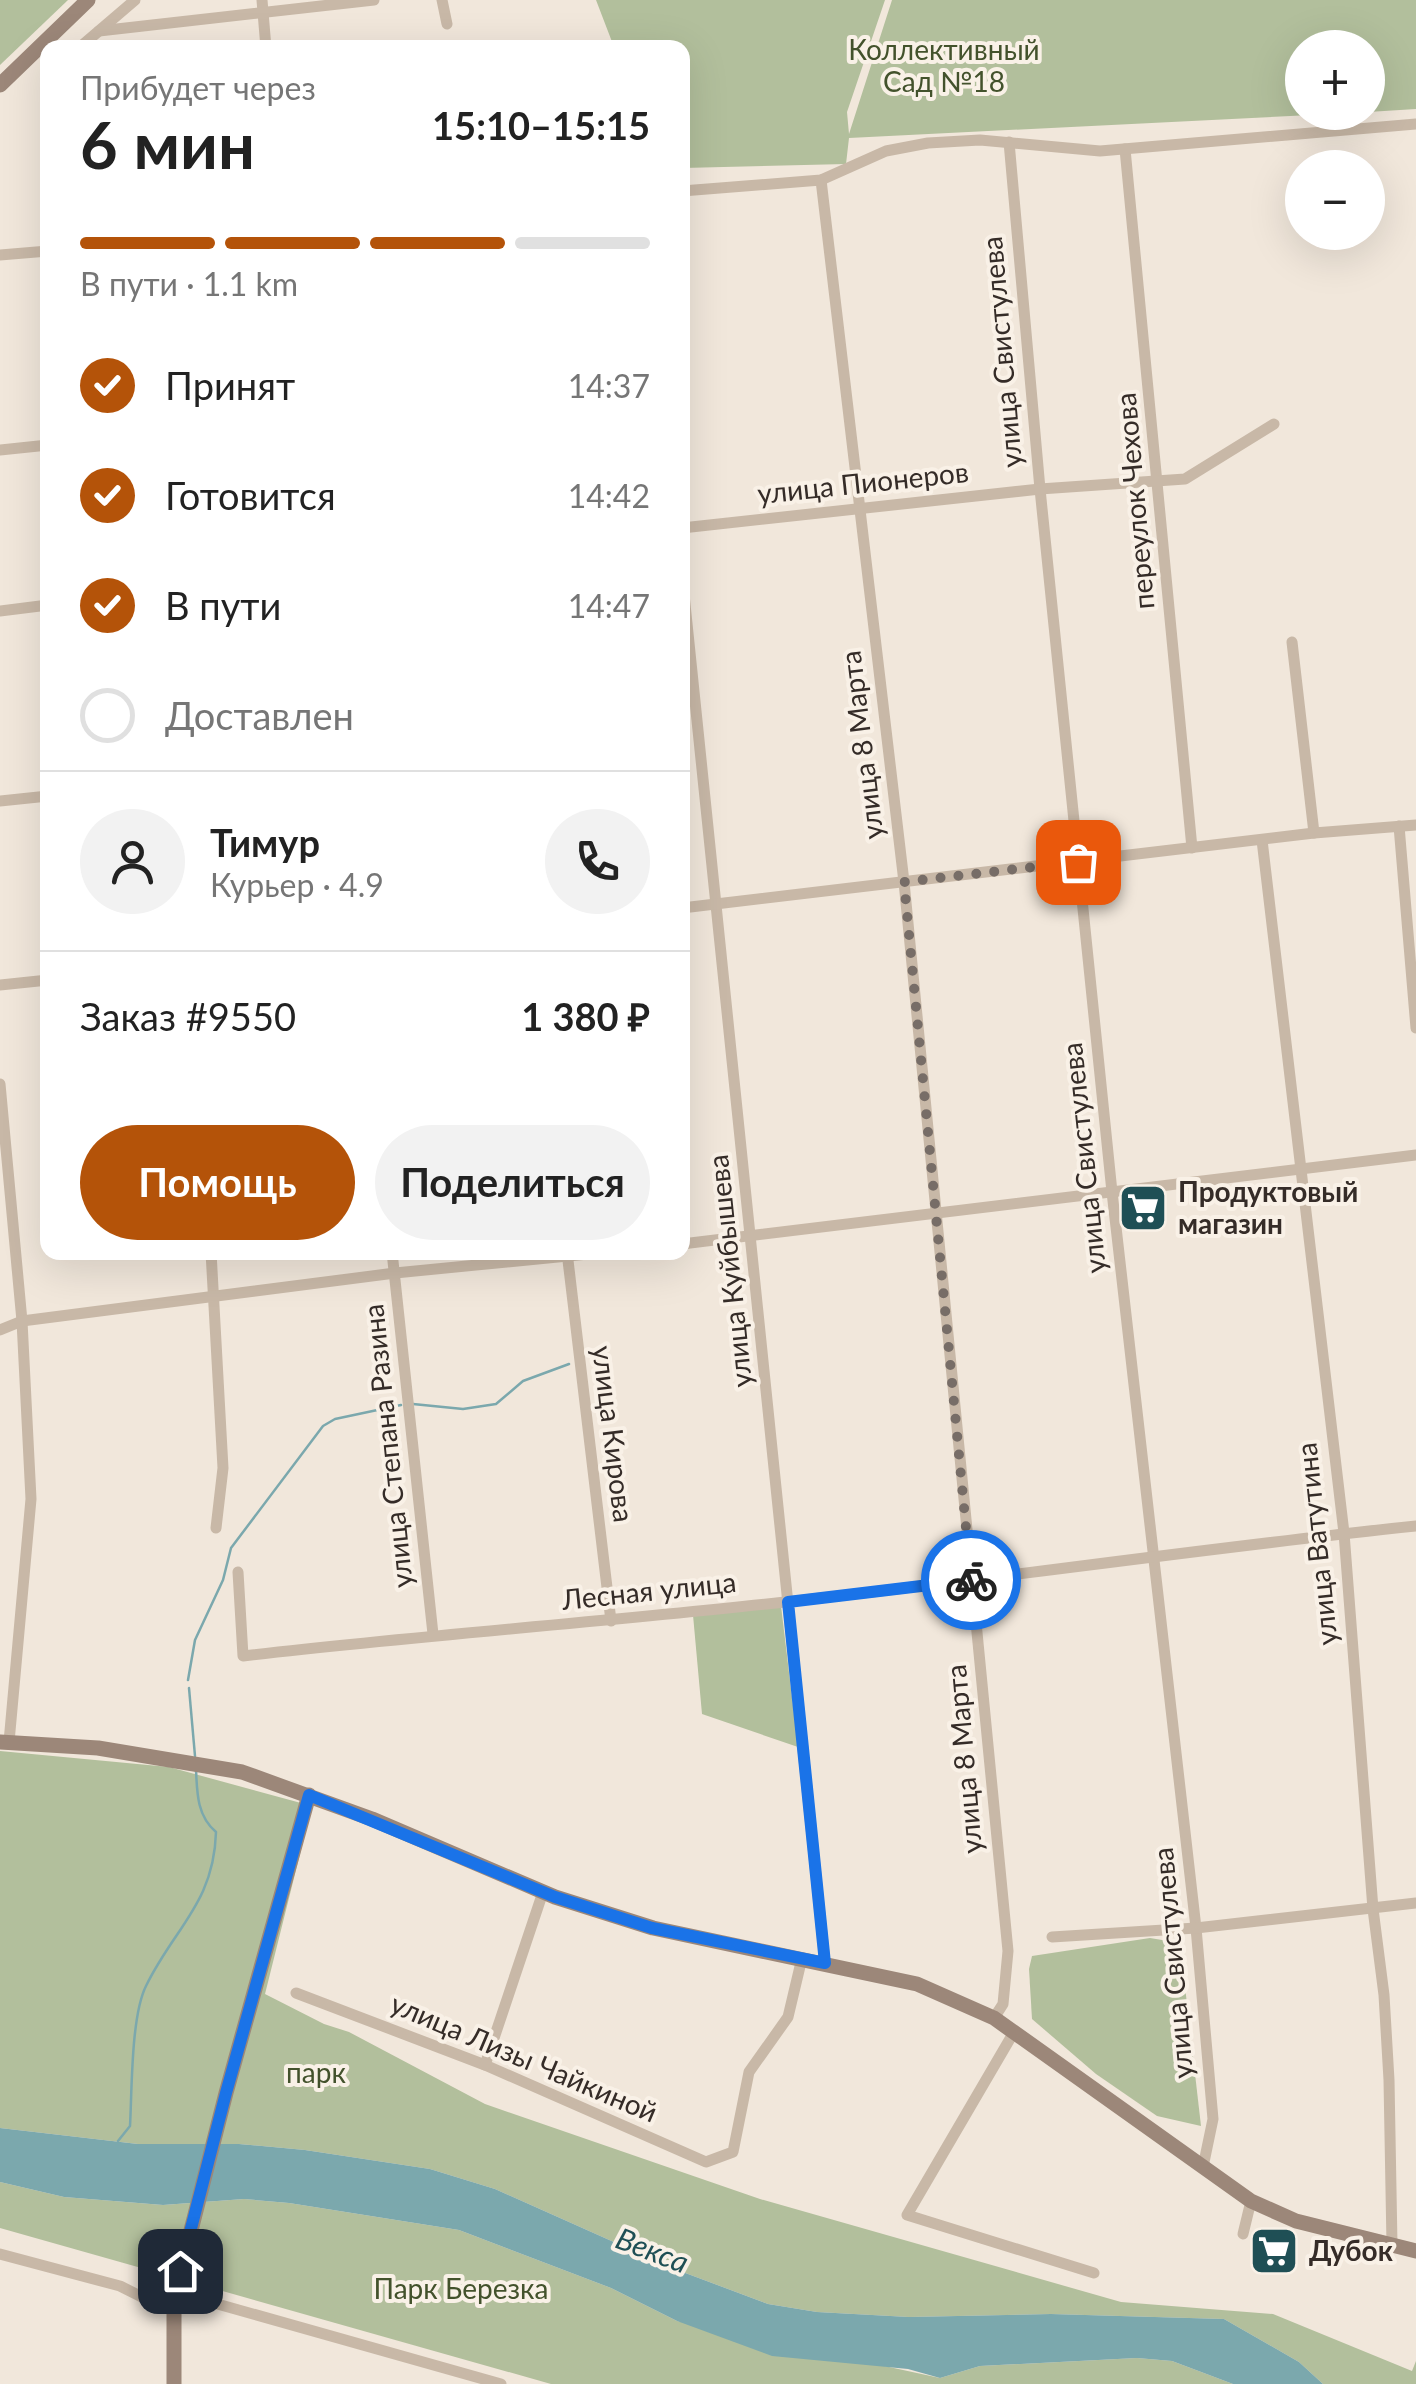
<!DOCTYPE html>
<html lang="ru">
<meta charset="utf-8">
<style>
body{margin:0;font-family:Lato,sans-serif;background:#f2f2f2;color:#222;height:100vh;display:flex;flex-direction:column;font-size:38px;white-space:nowrap}
*{box-sizing:border-box;margin:0}
p{font-size:32px;color:#767676}
.icon{flex:none;width:55px;height:55px;fill:none;stroke:currentColor;stroke-width:2;stroke-linecap:round;stroke-linejoin:round}
.map{position:relative;flex:1;overflow:hidden}
.drawer{position:absolute;left:40px;top:40px;width:650px;height:1220px;display:flex;flex-direction:column;background:#fff;border-radius:20px;box-shadow:0 10px 40px #0002}
.drawer>*{flex:none}
.fabs{position:absolute;left:1285px;top:30px;display:grid;gap:20px}
.fabs a{display:grid;place-items:center;width:100px;height:100px;border-radius:50%;background:#fff;box-shadow:0 10px 40px #0002;font-size:50px}
.pin{position:absolute;display:grid;place-items:center;width:85px;height:85px;color:#fff;margin:-42px;border-radius:20px;box-shadow:0 5px 15px #0006}
.courier{position:absolute;display:grid;place-items:center;width:100px;height:100px;margin:-50px;border:8px solid #1a73e8;border-radius:50%;background:#fff;color:#222;box-shadow:0 2px 12px #0007}
.overview em{font-style:normal;font-weight:700}
.overview div{display:flex;flex-direction:column-reverse}
.overview{display:flex;align-items:center;justify-content:space-between;height:170px;padding:0 40px}
h1{font-size:65px;font-weight:700;line-height:75px}
.bar{display:grid;grid-template-columns:repeat(4,1fr);gap:15px 10px;align-content:center;height:120px;padding:0 40px}
.bar i{height:12px;border-radius:8px;background:#e0e0e0}
.bar .current{background:#b45309}
.bar p{grid-column:span 4}
.line{display:flex;align-items:center;gap:25px;padding:0 40px;border-top:2px solid #e0e0e0}
.line div{flex:1}
.round{display:grid;place-items:center;flex:none;width:105px;height:105px;border-radius:52px;background:#f2f2f2}
ol{padding:0 40px;list-style:none}
li{display:flex;align-items:center;gap:30px;height:110px}
li p{margin-inline-start:auto}
li .icon{padding:10px;border-radius:50%;background:#b45309;color:#fff;stroke-width:4}
li:last-child{color:#767676}
li i{width:55px;height:55px;border:5px solid #e0e0e0;border-radius:50%}
.action{display:flex;gap:20px;margin-top:auto;padding:20px 40px}
.action a{flex:1;height:115px;border-radius:60px;background:#b45309;color:#fff;font-size:40px;font-weight:700;line-height:115px;text-align:center}
.action a+a{background:#f2f2f2;color:#222}
.map>svg:first-child{display:block}
.green{fill:#b2bf9c}
.water{fill:#7ba8ad}
.lines{fill:none;stroke-linecap:round;stroke-linejoin:round}
.stream{stroke:#7ba8ad;stroke-width:2.5}
.street{stroke:#c8b8a7;stroke-width:11}
.secondary{stroke:#9c8779;stroke-width:15}
.done{stroke:#776d67;stroke-width:10;stroke-dasharray:0 18}
.route{stroke:#1a73e8;stroke-width:12}
.labels{text-anchor:middle;stroke-width:8;stroke-linejoin:round;paint-order:stroke}
.park-label{font-size:28px;fill:#43522c;stroke:#f9f1e7}
.street-label{font-size:28px;fill:#352c28;stroke:#f9f1e7}
.poi-label{font-size:28px;font-weight:bold;fill:#352c28;stroke:#f9f1e7;text-anchor:start}
.water-label{font-size:30px;font-style:italic;fill:#1f4f55;stroke:#f9f1e7}
</style>
<div class="map">
<svg width="1416" height="2384" viewBox="0 0 1416 2384">
<rect width="100%" height="100%" fill="#f1e7db"/>
<g class="green">
<path d="M 0,0 L 68,0 L 0,65 Z"/>
<path d="M 596,0 L 885,0 L 847,112 L 849,134 L 892,0 L 1416,0 L 1416,109 L 1368,112 L 1368,48 L 1302,48 L 1302,112 L 1351,113 L 849,138 L 846,164 L 683,168 L 682,48 L 614,47 Z"/>
<path d="M 781,1606 L 798,1747 L 702,1714 L 693,1615 Z"/>
<path d="M 0,1751 L 169,1767 L 312,1806 L 265,1994 L 324,2024 L 349,2032 L 485,2104 L 760,2199 L 1121,2302 L 1273,2314 L 1412,2371 L 1416,2361 L 1416,2384 L 1323,2384 L 1299,2362 L 1224,2319 L 1051,2314 L 909,2317 L 817,2312 L 768,2304 L 672,2268 L 495,2189 L 430,2169 L 305,2150 L 239,2144 L 138,2144 L 0,2128 Z"/>
<path d="M 1150,1938 L 1180,1943 L 1201,2126 L 1157,2116 L 1096,2074 L 1032,2019 L 1029,1969 L 1032,1956 Z"/>
<path d="M 0,2182 L 64,2197 L 163,2205 L 244,2199 L 289,2203 L 459,2230 L 611,2288 L 677,2321 L 940,2378 L 980,2366 L 1137,2358 L 1172,2361 L 1233,2384 L 551,2384 L 0,2228 Z"/>
</g>
<path class="water" d="M 0,2128 L 138,2144 L 239,2144 L 305,2150 L 430,2169 L 495,2189 L 672,2268 L 768,2304 L 817,2312 L 909,2317 L 1051,2314 L 1224,2319 L 1299,2362 L 1323,2384 L 1233,2384 L 1172,2361 L 1137,2358 L 980,2366 L 940,2378 L 908,2369 L 772,2356 L 677,2321 L 611,2288 L 459,2230 L 289,2203 L 244,2199 L 163,2205 L 64,2197 L 0,2182 Z"/>
<g class="lines">
<g class="stream">
<path d="M 413,1404 L 463,1409 L 496,1404 L 523,1381 L 569,1364"/>
<path d="M 188,1680 L 195,1640 L 223,1580 L 231,1548 L 323,1426 L 335,1419 L 401,1405"/>
<path d="M 189,1688 L 195,1756"/>
<path d="M 118,2141 L 130,2126 C 132,2090 131,2016 146,1986 C 174,1928 214,1903 216,1832 C 197,1816 197,1793 196,1769"/>
</g>
<g class="street">
<path d="M 262,0 L 266,48"/>
<path d="M 442,0 L 447,24"/>
<path d="M 99,31 L 374,0"/>
<path d="M 79,48 L 135,0"/>
<path d="M 1009,142 L 1040,489 L 1112,1192 L 1196,1928 L 1213,2119 L 1203,2167"/>
<path d="M 1125,149 L 1192,848"/>
<path d="M 821,180 L 904,882 L 1008,1951 L 1003,2004 L 994,2018"/>
<path d="M 682,191 L 821,180 L 886,151 L 928,143 L 980,140 L 1100,151 L 1416,124"/>
<path d="M 0,255 L 48,251"/>
<path d="M 0,450 L 48,445"/>
<path d="M 682,528 L 1040,489 L 1185,479 L 1274,424"/>
<path d="M 682,575 L 825,1963"/>
<path d="M 0,611 L 48,605"/>
<path d="M 1292,642 L 1314,833"/>
<path d="M 0,801 L 48,796"/>
<path d="M 1399,826 L 1416,1028"/>
<path d="M 1262,840 L 1344,1533 L 1373,1909 L 1384,1995 L 1389,2080 L 1392,2245"/>
<path d="M 682,908 L 1314,833 L 1416,825"/>
<path d="M 0,985 L 48,980"/>
<path d="M 0,1084 L 22,1321 L 31,1499 L 9,1742"/>
<path d="M 682,1244 L 1416,1155"/>
<path d="M 211,1252 L 223,1468 L 216,1528"/>
<path d="M 392,1252 L 433,1634"/>
<path d="M 567,1252 L 611,1621"/>
<path d="M 0,1330 L 22,1321 L 395,1273 L 608,1252"/>
<path d="M 238,1572 L 243,1656 C 423,1635 604,1622 785,1602 C 995,1579 1205,1548 1416,1526"/>
<path d="M 1052,1937 L 1196,1928 L 1416,1903"/>
<path d="M 296,1993 L 485,2065 L 706,2162 L 733,2152 L 749,2072 L 788,2017 L 802,1958"/>
<path d="M 1014,2032 L 907,2215 L 1094,2273"/>
<path d="M 485,2065 L 543,1892"/>
<path d="M 1243,2234 L 1251,2201"/>
<path d="M 0,2254 L 120,2286 L 142,2297 L 166,2296"/>
<path d="M 182,2294 L 501,2384"/>
</g>
<g class="secondary">
<path d="M 0,85 L 88,0"/>
<path d="M 0,1742 L 98,1748 L 242,1772 L 372,1819 L 555,1897 L 653,1928 L 917,1984 L 994,2018 L 1251,2201 L 1296,2221 L 1416,2251"/>
<path d="M 174,2384 L 174,2297 L 226,2093 L 309,1795"/>
</g>
</g>
<g class="lines">
<path class="done" d="M 971,1580 L 904,882 L 1078,862"/>
<path class="route" d="M 180,2271 L 226,2093 L 309,1795 L 555,1897 L 652,1928 L 825,1963 L 788,1602 L 971,1580"/>
</g>
<defs>
<g id="supermarket-square" transform="scale(2.5)"><rect x="-9" y="-9" width="18" height="18" rx="4" fill="#1f4f55" stroke="#f9f1e7"/><path d="M-6-5.5h2.5l.6 2H6L4.5 2H-2.5L-4.4-4H-6ZM-1.5 3.2a1.3 1.3 0 1 0 .1 0ZM3 3.2a1.3 1.3 0 1 0 .1 0Z" fill="#fff"/></g>
</defs>
<g fill-rule="evenodd">
<use href="#supermarket-square" x="1143" y="1208"/>
<use href="#supermarket-square" x="1274" y="2251"/>
</g>
<g class="labels">
<g class="park-label">
<text x="944" y="60">Коллективный<tspan x="944" dy="32">Сад №18</tspan></text>
<text x="316" y="2083">парк</text>
<text x="461" y="2299">Парк Березка</text>
</g>
<g class="street-label">
<text transform="translate(1002 352) rotate(-95)" y="10">улица Свистулева</text>
<text transform="translate(863 483) rotate(-6)" y="10">улица Пионеров</text>
<text transform="translate(1135 501) rotate(-95)" y="10">переулок Чехова</text>
<text transform="translate(862 745) rotate(-97)" y="10">улица 8 Марта</text>
<text transform="translate(1084 1158) rotate(-96)" y="10">улица Свистулева</text>
<text transform="translate(730 1271) rotate(-96)" y="10">улица Куйбышева</text>
<text transform="translate(613 1434) rotate(83)" y="10">улица Кирова</text>
<text transform="translate(388 1446) rotate(-96)" y="10">улица Степана Разина</text>
<text transform="translate(1317 1544) rotate(-96)" y="10">улица Ватутина</text>
<text transform="translate(649 1591) rotate(-6)" y="10">Лесная улица</text>
<text transform="translate(964 1759) rotate(-95)" y="10">улица 8 Марта</text>
<text transform="translate(1173 1963) rotate(-95)" y="10">улица Свистулева</text>
<text transform="translate(524 2058) rotate(23)" y="10">улица Лизы Чайкиной</text>
</g>
<g class="poi-label">
<text x="1178" y="1202">Продуктовый<tspan x="1178" dy="32">магазин</tspan></text>
<text x="1309" y="2261">Дубок</text>
</g>
<g class="water-label">
<text transform="translate(652 2251) rotate(21)" y="10">Векса</text>
</g>
</g>
</svg>
<div class="fabs">
<a>+</a>
<a>−</a>
</div>
<div class="pin" style="left:1078px;top:862px;background:#ea580c"><svg class="icon" aria-label="bag" viewBox="0 0 24 24"><path d="M5 8h14l-1 12H6zM9 8a3 3 0 0 1 6 0"/></svg></div>
<div class="pin" style="left:180px;top:2271px;background:#1f2937"><svg class="icon" aria-label="home" viewBox="0 0 24 24"><path d="M3 11l9-7 9 7M6 9v11h12V9"/></svg></div>
<div class="courier" style="left:971px;top:1580px"><svg class="icon" aria-label="bike" viewBox="0 0 24 24"><circle cx="6" cy="16" r="4"/><circle cx="18" cy="16" r="4"/><path d="M6 16l4-8h5l3 8M10 8l3 8H6M13 5h3"/></svg></div>
<section class="drawer">
<div class="overview"><div><h1>6 мин</h1><p>Прибудет через</p></div><em>15:10–15:15</em></div>
<div class="bar"><i class="current"></i><i class="current"></i><i class="current"></i><i></i><p>В пути · 1.1 km</p></div>
<ol>
<li><svg class="icon" aria-label="check" viewBox="0 0 24 24"><path d="M5 12l5 5 9-10"/></svg>Принят<p>14:37</p></li>
<li><svg class="icon" aria-label="check" viewBox="0 0 24 24"><path d="M5 12l5 5 9-10"/></svg>Готовится<p>14:42</p></li>
<li><svg class="icon" aria-label="check" viewBox="0 0 24 24"><path d="M5 12l5 5 9-10"/></svg>В пути<p>14:47</p></li>
<li><i></i>Доставлен</li>
</ol>
<div class="line" style="height:180px"><a class="round"><svg class="icon" aria-label="person" viewBox="0 0 24 24"><circle cx="12" cy="8" r="4"/><path d="M4 21q1-7 8-7t8 7"/></svg></a><div><b>Тимур</b><p>Курьер · 4.9</p></div><a class="round"><svg class="icon" aria-label="phone" viewBox="0 0 24 24"><path d="M5 4h4l2 5-3 2q2 4 5 5l2-3 5 2v4C11 20 4 13 5 4z"/></svg></a></div>
<div class="line" style="height:130px"><div>Заказ #9550</div><b>1 380 ₽</b></div>
<div class="action"><a>Помощь</a><a>Поделиться</a></div>
</section>
</div>
